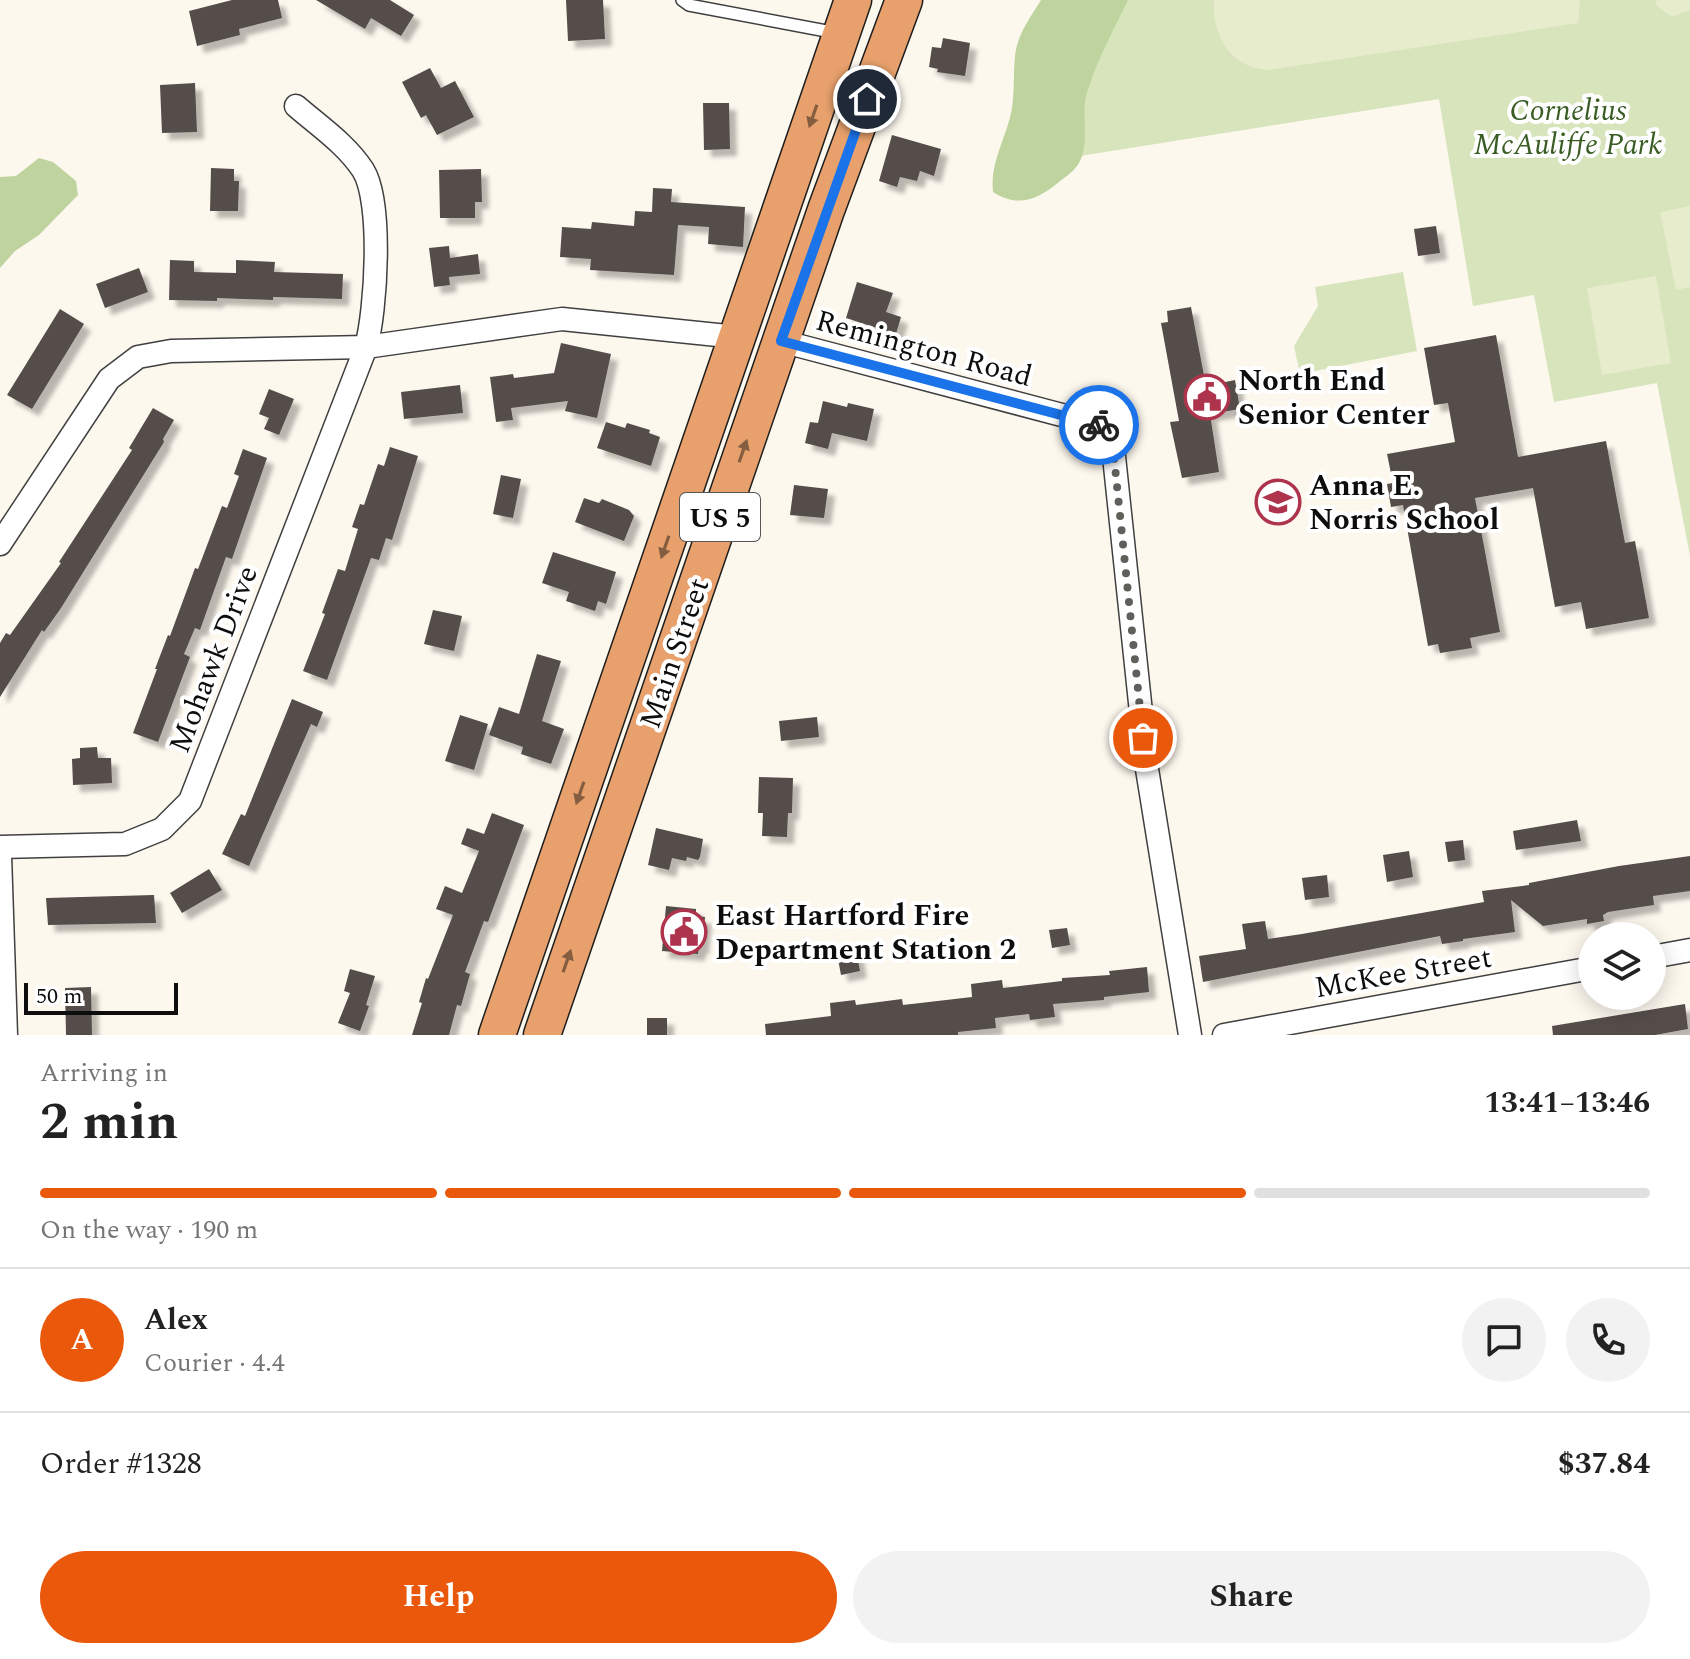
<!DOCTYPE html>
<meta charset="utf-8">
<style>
body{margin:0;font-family:Spectral,serif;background:#f2f2f2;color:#222;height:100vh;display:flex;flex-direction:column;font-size:30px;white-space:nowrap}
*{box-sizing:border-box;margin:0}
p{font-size:26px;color:#767676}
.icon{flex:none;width:44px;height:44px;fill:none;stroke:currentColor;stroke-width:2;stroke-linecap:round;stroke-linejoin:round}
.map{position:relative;height:1035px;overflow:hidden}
.drawer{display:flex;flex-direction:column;background:#fff;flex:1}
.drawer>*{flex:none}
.fabs{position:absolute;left:1578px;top:922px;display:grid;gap:16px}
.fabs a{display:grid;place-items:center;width:88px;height:88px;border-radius:50%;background:#fff;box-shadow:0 4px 20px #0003;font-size:40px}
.scale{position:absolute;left:24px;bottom:20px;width:154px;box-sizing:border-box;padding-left:8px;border:4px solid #0d0d0d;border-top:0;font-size:22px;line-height:28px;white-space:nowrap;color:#0d0d0d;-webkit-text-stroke:6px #fff;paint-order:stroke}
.pin{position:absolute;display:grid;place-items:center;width:68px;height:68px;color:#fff;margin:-34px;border:4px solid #fff;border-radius:50%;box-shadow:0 2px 8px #0007}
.courier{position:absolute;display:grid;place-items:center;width:80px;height:80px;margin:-40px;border:6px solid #1a73e8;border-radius:50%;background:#fff;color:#222;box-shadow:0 2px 10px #0007}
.overview em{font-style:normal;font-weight:700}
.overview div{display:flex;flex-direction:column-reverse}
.overview{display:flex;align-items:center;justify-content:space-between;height:136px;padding:0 40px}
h1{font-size:52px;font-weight:700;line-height:60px}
.bar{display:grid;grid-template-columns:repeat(4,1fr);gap:12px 8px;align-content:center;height:96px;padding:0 40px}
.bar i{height:10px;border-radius:6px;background:#e0e0e0}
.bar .current{background:#ea580c}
.bar p{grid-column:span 4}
.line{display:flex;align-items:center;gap:20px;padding:0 40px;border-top:2px solid #e0e0e0}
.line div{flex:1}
.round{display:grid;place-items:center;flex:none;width:84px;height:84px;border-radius:42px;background:#f2f2f2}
.cta{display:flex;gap:16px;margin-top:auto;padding:16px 40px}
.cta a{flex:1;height:92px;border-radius:48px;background:#ea580c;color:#fff;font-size:32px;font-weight:700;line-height:92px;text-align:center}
.cta a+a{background:#f2f2f2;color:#222}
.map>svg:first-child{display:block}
.green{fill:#d7e4bc}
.forest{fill:#bed39d}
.pitch{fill:#e7eccc}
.building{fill:#544d4a;filter:url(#shadow)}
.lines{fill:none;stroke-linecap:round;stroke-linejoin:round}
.service-casing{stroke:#404040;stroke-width:14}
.minor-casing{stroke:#404040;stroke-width:25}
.trunk-casing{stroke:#1e1e1e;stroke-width:39}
.service{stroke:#fff;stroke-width:11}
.minor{stroke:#fff;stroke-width:22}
.trunk{stroke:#e8a16c;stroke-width:36}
.oneway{fill:#855e41}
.done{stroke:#615f5c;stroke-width:8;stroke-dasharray:0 14.4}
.route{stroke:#1a73e8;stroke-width:10}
.labels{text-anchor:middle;stroke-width:8;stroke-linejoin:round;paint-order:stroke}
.shield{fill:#fff;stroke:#565656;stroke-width:2}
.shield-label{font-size:28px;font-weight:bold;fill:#0d0d0d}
.park-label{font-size:30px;font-style:italic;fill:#3a5d24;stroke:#fff}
.street-label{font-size:30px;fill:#0d0d0d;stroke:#fff}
.poi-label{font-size:30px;font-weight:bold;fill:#0d0d0d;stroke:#fff;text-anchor:start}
</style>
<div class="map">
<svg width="1690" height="1035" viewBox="0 0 1690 1035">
<defs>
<filter id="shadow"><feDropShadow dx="7" dy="7" stdDeviation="2" flood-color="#0004"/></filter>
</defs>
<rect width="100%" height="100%" fill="#fdf8ee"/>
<g class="green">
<path d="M 1092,0 L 1690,0 L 1690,556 L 1657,383 L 1554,402 L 1534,295 L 1473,306 L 1439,99 L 1017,166 Z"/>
<path d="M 1403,272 L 1417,351 L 1300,374 L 1294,346 L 1318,306 L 1315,287 Z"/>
</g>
<g class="forest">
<path d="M 1041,0 L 1128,0 C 1114,29 1098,58 1088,89 C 1080,111 1089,134 1082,156 C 1078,169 1069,174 1059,182 C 1037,200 1018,208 993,192 C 990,162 1005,141 1011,113 C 1015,95 1013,75 1015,56 C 1017,35 1030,18 1041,0 Z"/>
<path d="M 39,158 L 53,162 L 76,181 L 78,195 L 39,235 L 15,251 L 0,268 L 0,177 L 16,176 Z"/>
</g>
<g class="pitch">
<path d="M 1214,0 L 1580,0 L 1578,23 L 1268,70 C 1230,68 1212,36 1214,0 Z"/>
<path d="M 1655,0 L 1690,0 L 1690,10 L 1672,17 L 1657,6 Z"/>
<path d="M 1690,206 L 1690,287 L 1676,290 L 1660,212 Z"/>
<path d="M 1656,276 L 1671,363 L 1602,375 L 1587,288 Z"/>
</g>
<g class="building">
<path d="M 232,0 L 278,0 L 282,18 L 239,29 L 240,35 L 197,46 L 189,11 Z"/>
<path d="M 316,0 L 390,0 L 414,15 L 401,36 L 371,18 L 365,29 Z"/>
<path d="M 566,0 L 603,0 L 605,39 L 568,41 Z"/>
<path d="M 943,38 L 970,43 L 965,76 L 937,72 L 938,69 L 929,67 L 932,47 L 941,48 Z"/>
<path d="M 430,68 L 441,88 L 455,81 L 474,117 L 437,135 L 426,115 L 421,118 L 402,82 Z"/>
<path d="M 195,83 L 197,132 L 162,133 L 160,85 Z"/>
<path d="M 703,103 L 729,103 L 730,149 L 704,150 Z"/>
<path d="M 892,135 L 941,149 L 934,176 L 920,171 L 917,181 L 900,177 L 897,187 L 879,181 Z"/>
<path d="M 211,168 L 234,169 L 234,181 L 239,181 L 238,211 L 210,211 Z"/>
<path d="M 481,169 L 482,202 L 475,202 L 475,218 L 440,218 L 439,170 Z"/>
<path d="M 653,188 L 672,189 L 671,202 L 745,207 L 743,247 L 708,244 L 709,227 L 678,225 L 674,275 L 590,270 L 591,259 L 560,257 L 562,227 L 591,229 L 592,222 L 634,226 L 635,211 L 652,212 Z"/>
<path d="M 1436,226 L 1440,253 L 1418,256 L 1414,229 Z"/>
<path d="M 449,246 L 450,258 L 478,254 L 480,274 L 449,277 L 450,285 L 434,287 L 429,248 Z"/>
<path d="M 170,260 L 194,261 L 194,272 L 236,273 L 236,260 L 275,262 L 274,272 L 343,274 L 342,299 L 273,297 L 273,300 L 217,298 L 217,301 L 169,300 Z"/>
<path d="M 139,268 L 148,292 L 105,308 L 96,284 Z"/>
<path d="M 857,282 L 893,293 L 886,312 L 901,317 L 896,334 L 846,318 Z"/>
<path d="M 1191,307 L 1206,386 L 1235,380 L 1240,409 L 1210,414 L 1219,472 L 1182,478 L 1170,422 L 1179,421 L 1161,323 L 1168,322 L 1167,311 Z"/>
<path d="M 60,309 L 84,324 L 32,409 L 7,395 Z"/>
<path d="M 1496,335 L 1518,457 L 1606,441 L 1625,543 L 1635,541 L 1649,618 L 1586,629 L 1581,602 L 1555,607 L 1533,488 L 1475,498 L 1500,632 L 1470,638 L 1472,648 L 1440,653 L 1438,644 L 1428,646 L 1403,505 L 1391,507 L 1387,484 L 1393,483 L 1387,454 L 1455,442 L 1448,403 L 1434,405 L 1424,348 Z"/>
<path d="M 561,343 L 611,354 L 597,418 L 565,411 L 568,401 L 511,408 L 513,420 L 496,422 L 490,377 L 513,374 L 514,378 L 554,373 Z"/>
<path d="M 460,385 L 463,413 L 404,419 L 401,392 Z"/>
<path d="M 269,389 L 294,399 L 279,435 L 264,429 L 269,418 L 259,414 Z"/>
<path d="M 823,401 L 847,407 L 848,403 L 874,409 L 867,441 L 832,433 L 828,449 L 805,443 L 810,422 L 818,423 Z"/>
<path d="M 153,408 L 174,420 L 163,439 L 164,442 L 61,608 L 44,632 L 42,630 L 0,697 L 0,643 L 6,633 L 10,635 L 61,563 L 59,562 L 132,450 L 129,448 Z"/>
<path d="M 606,422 L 625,428 L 627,423 L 650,430 L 649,433 L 660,437 L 651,466 L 597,448 Z"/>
<path d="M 390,447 L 418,456 L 392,540 L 386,538 L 379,560 L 371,558 L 327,680 L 303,671 L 325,614 L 322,613 L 338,569 L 345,571 L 358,529 L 352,527 L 360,504 L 364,505 L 378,464 L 384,466 Z"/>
<path d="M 243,449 L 267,458 L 232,559 L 226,557 L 200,630 L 195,628 L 184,654 L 190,657 L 158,742 L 133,733 L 157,669 L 155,669 L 168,635 L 170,636 L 195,568 L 198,569 L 222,506 L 227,508 L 239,476 L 234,474 Z"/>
<path d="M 501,475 L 521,479 L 513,518 L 493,514 Z"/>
<path d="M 794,485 L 828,489 L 824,518 L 790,515 Z"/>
<path d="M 584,498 L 599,503 L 602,499 L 629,510 L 634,516 L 624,541 L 575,522 Z"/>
<path d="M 553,552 L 616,572 L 606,604 L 598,601 L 595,611 L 566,601 L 569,592 L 542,583 Z"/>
<path d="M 433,610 L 462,616 L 454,651 L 424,644 Z"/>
<path d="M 537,654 L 561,661 L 542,721 L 564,729 L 551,764 L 521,754 L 523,747 L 489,735 L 499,707 L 519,714 Z"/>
<path d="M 292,699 L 323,712 L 317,727 L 311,724 L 249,866 L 222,854 L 241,814 L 245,816 Z"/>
<path d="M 460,715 L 488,724 L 474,770 L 445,761 Z"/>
<path d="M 817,717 L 819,737 L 781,741 L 779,721 Z"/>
<path d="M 97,747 L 98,758 L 111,758 L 112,783 L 73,785 L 72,759 L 80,758 L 80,748 Z"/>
<path d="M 759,777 L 793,778 L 792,813 L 788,813 L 787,837 L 762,836 L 763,813 L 758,813 Z"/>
<path d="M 492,813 L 524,825 L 488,922 L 484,921 L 465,972 L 470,974 L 461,1006 L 457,1005 L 449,1035 L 412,1035 L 422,1003 L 419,1002 L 426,978 L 428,979 L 453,915 L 436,909 L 445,886 L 462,893 L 479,851 L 461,844 L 467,828 L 484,834 Z"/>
<path d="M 1577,820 L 1581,841 L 1516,850 L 1513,831 Z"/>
<path d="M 656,828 L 703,839 L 700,857 L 698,860 L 687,857 L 686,861 L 672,858 L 669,870 L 648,865 Z"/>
<path d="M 1463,840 L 1465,860 L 1448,862 L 1445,842 Z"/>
<path d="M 1409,851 L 1413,877 L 1387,882 L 1383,855 Z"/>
<path d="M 1690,856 L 1690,891 L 1653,896 L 1654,905 L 1608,912 L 1603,915 L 1604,921 L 1587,924 L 1587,919 L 1543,926 L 1511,900 L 1515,932 L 1463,939 L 1463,941 L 1442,944 L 1440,936 L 1203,982 L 1199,956 L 1246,949 L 1242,924 L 1265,921 L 1268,939 L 1302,934 L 1484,902 L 1482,891 L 1529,885 L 1529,883 L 1619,866 Z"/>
<path d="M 209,869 L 222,890 L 182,913 L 170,893 Z"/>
<path d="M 1327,875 L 1329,897 L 1305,900 L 1302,878 Z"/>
<path d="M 154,895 L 156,923 L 48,925 L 46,898 Z"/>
<path d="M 666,906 L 696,909 L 696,916 L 705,917 L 702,947 L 699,947 L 698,954 L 662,951 Z"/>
<path d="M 1067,928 L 1070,945 L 1052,948 L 1049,930 Z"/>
<path d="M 856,950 L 860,971 L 841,975 L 837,954 Z"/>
<path d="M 1147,967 L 1149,992 L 1104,997 L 1104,1000 L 1053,1004 L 1055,1017 L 1030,1020 L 1029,1014 L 995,1018 L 996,1028 L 958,1032 L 958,1035 L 766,1035 L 765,1024 L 831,1016 L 830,1003 L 855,1000 L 856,1005 L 902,999 L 903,1005 L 972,997 L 971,984 L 1002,980 L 1003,988 L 1062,981 L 1062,978 L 1110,975 L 1109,971 Z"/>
<path d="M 350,969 L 375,976 L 366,1005 L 369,1006 L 360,1031 L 338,1023 L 350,993 L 344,991 Z"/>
<path d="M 91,987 L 92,1035 L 66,1035 L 65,988 Z"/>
<path d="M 1685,1004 L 1688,1029 L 1655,1035 L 1553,1035 L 1552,1026 Z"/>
<rect x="647" y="1018" width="20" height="17"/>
</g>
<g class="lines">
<g class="service-casing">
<path id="service" d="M 682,0 L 689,5 L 837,33"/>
</g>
<g class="minor-casing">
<g id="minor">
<path d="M 781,341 L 1111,428 L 1147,769 L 1190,1035"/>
<path d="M 0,544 L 109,379 L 138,357 L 171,351 L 366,347 L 562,319 L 737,337"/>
<path d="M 0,847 L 125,844 L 162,829 L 190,801 L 366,347 C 376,311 383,202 363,170 C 346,144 319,126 296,106"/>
<path d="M 0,855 L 6,1035"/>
<path d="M 1652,957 L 1690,950"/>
<path d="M 1224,1035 L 1592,968"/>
</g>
</g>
<g class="trunk-casing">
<g id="trunk">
<path d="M 497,1035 L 853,0"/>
<path d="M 542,1035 L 826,210 L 904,0"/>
</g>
</g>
<use href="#service" class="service"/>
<use href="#minor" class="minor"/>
<use href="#trunk" class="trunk"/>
</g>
<defs><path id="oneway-solid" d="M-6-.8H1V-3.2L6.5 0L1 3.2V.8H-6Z" transform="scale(2)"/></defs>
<g class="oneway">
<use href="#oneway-solid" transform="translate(813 116) rotate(109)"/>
<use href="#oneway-solid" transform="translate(743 451) rotate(-71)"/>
<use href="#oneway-solid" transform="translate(665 547) rotate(109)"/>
<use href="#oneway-solid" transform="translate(580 793) rotate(109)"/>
<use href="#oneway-solid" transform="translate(567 961) rotate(-71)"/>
</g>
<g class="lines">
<path class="done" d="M 1099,425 L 1111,428 L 1143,738"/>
<path class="route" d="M 867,99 L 781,341 L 1099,425"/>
</g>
<defs>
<g id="civic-ring" transform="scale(2.3)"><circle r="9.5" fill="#fff" stroke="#ae344e" stroke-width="1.5"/><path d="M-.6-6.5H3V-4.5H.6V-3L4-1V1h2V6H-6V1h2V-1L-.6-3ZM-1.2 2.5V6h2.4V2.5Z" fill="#ae344e"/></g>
<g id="school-ring" transform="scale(2.3)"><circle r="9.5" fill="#fff" stroke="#ae344e" stroke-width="1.5"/><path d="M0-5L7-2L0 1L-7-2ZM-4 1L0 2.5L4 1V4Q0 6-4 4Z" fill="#ae344e"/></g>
</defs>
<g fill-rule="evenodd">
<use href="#civic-ring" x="1207" y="397"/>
<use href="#school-ring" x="1278" y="502"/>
<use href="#civic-ring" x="684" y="932"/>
</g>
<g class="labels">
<rect class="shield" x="680" y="493" width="80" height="48" rx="6"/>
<g class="shield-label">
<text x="720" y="527">US 5</text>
</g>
<g class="park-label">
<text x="1568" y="120">Cornelius<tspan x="1568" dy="34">McAuliffe Park</tspan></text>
</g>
<g class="street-label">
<text transform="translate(924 348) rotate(15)" y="10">Remington Road</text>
<text transform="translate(674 653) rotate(-71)" y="10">Main Street</text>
<text transform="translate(213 659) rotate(-69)" y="10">Mohawk Drive</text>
<text transform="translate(1403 972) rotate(-10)" y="10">McKee Street</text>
</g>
<g class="poi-label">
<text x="1238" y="390">North End<tspan x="1238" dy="34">Senior Center</tspan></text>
<text x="1309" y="495">Anna E.<tspan x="1309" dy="34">Norris School</tspan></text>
<text x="715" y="925">East Hartford Fire<tspan x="715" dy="34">Department Station 2</tspan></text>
</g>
</g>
</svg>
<div class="fabs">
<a><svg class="icon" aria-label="layers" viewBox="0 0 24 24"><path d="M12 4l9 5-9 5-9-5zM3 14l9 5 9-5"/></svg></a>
</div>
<div class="scale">50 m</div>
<div class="pin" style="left:1143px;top:738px;background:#ea580c"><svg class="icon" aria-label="bag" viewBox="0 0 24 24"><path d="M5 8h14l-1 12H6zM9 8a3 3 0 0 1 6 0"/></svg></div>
<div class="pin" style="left:867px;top:99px;background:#1f2937"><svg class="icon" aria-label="home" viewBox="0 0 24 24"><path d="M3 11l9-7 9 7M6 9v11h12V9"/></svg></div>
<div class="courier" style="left:1099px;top:425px"><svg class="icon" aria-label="bike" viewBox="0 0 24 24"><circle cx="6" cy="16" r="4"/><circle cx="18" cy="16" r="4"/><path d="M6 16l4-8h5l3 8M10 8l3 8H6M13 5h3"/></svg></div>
</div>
<section class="drawer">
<div class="overview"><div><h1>2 min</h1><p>Arriving in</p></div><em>13:41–13:46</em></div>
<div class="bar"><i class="current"></i><i class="current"></i><i class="current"></i><i></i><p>On the way · 190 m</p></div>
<div class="line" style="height:144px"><b class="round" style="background:#ea580c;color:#fff">A</b><div><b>Alex</b><p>Courier · 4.4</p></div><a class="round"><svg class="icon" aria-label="chat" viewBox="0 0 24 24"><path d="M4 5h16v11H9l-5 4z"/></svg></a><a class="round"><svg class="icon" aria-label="phone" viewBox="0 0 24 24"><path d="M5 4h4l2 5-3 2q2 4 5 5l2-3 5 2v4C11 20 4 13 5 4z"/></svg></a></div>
<div class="line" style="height:104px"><div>Order #1328</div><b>$37.84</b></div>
<div class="cta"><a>Help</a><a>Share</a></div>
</section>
